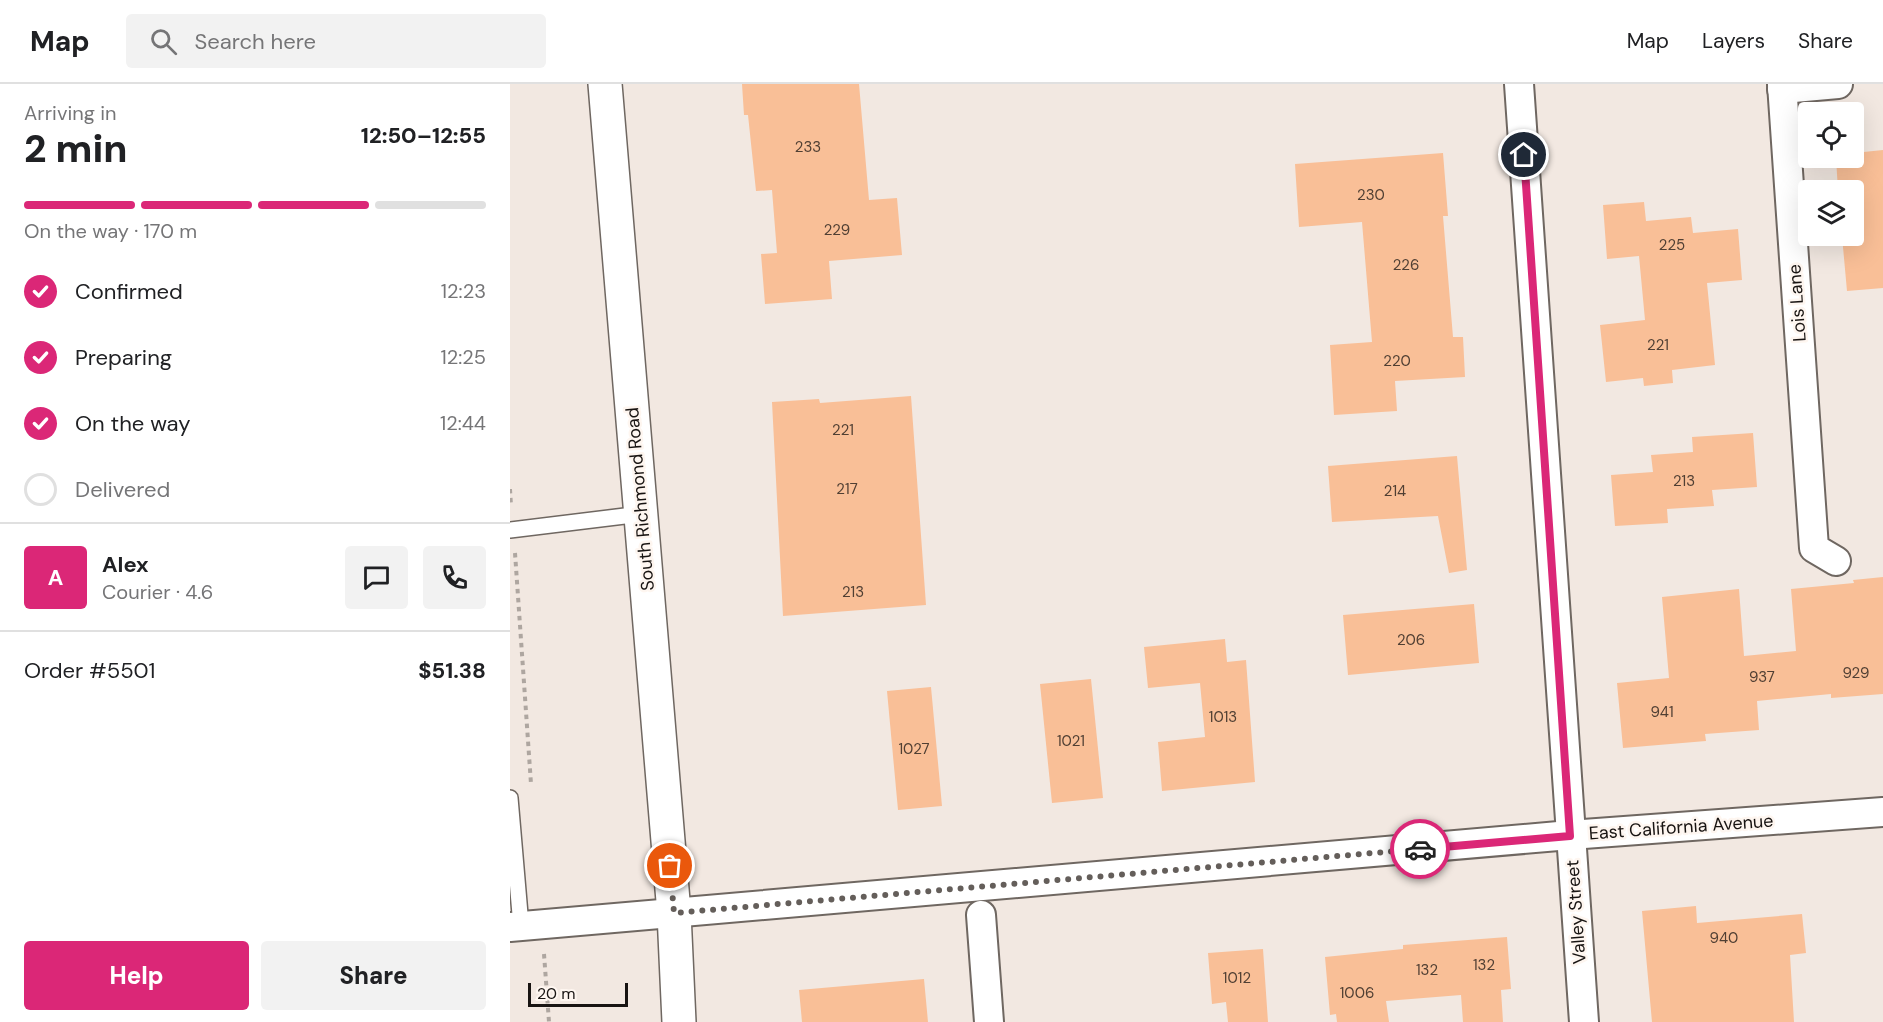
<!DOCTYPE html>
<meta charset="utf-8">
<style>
body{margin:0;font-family:"DM Sans",sans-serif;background:#f2f2f2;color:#202124;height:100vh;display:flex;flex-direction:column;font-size:22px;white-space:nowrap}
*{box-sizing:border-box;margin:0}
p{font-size:20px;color:#757577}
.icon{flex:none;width:33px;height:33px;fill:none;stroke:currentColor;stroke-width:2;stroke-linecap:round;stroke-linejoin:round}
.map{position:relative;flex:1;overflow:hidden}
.panel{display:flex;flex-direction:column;background:#fff;width:510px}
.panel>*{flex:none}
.fabs{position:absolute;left:1288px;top:18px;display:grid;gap:12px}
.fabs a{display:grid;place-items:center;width:66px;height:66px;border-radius:6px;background:#fff;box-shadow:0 6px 24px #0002;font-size:30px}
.scale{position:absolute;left:18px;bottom:15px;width:100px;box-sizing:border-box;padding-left:6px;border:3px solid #181412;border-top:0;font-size:16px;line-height:21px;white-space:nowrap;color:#181412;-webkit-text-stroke:4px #fef6f0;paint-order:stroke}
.pin{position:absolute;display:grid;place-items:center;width:51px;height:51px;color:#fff;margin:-26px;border:3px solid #fff;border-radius:50%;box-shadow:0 2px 6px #0007}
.courier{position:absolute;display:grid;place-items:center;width:60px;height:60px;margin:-30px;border:4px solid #db2777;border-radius:50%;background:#fff;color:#222;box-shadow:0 2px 8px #0007}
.head em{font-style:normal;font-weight:800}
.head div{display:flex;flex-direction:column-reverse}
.head{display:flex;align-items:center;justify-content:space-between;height:102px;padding:0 24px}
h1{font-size:39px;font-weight:800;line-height:45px}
.bar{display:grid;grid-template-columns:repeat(4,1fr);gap:9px 6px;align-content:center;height:72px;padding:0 24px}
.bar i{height:8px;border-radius:4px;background:#e0e0e0}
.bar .selected{background:#db2777}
.bar p{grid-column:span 4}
.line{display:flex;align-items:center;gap:15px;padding:0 24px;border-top:2px solid #e0e0e0}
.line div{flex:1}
.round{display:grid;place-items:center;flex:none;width:63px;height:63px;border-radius:6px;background:#f2f2f2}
ol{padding:0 24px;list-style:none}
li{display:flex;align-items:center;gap:18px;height:66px}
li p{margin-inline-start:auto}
li .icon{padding:6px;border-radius:50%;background:#db2777;color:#fff;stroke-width:4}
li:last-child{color:#757577}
li i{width:33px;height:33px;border:3px solid #e0e0e0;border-radius:50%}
.button{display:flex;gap:12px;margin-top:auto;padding:12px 24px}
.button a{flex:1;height:69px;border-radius:6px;background:#db2777;color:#fff;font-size:24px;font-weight:800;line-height:69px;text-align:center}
.button a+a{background:#f2f2f2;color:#202124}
header{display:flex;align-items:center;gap:36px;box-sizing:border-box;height:84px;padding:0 30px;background:#fff;border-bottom:2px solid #e0e0e0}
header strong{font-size:28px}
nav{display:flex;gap:33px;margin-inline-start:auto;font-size:21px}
.search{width:420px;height:54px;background:#f2f2f2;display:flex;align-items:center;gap:15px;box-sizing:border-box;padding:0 21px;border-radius:6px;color:#757577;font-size:22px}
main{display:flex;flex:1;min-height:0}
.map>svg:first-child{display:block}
.building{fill:#f9bf97}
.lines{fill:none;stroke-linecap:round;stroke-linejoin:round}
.lane-casing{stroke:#6f6761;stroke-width:18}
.street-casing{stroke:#6f6761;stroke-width:32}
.secondary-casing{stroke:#6f6761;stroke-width:36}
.path{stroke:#aea6a0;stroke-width:4;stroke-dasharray:4.5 4.5;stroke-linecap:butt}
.lane{stroke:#fff;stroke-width:15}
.street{stroke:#fff;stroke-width:28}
.secondary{stroke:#fff;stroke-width:33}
.done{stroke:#645e5a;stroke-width:6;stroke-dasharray:0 10.8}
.route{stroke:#db2777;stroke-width:8}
.labels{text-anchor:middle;stroke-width:5;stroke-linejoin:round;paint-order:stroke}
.number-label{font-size:15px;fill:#503f33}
.street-label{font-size:18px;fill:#181412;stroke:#fef6f0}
</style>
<header>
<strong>Map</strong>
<div class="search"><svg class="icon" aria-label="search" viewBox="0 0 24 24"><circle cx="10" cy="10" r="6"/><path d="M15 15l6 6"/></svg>Search here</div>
<nav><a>Map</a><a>Layers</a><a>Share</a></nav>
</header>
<main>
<section class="panel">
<div class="head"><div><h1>2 min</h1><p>Arriving in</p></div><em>12:50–12:55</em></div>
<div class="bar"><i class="selected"></i><i class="selected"></i><i class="selected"></i><i></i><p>On the way · 170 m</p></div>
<ol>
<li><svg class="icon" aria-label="check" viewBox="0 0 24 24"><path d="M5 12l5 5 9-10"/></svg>Confirmed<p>12:23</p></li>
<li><svg class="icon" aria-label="check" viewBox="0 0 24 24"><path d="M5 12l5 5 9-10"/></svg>Preparing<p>12:25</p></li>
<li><svg class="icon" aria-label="check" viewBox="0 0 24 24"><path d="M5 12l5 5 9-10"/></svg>On the way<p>12:44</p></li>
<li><i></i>Delivered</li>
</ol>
<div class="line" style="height:108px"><b class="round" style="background:#db2777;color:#fff">A</b><div><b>Alex</b><p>Courier · 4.6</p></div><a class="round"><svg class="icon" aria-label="chat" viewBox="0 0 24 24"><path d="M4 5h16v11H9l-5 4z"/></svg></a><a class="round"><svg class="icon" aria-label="phone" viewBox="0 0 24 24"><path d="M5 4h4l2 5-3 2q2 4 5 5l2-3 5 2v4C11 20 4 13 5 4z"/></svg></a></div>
<div class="line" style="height:78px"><div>Order #5501</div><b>$51.38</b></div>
<div class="button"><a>Help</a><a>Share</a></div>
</section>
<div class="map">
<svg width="1373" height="938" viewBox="0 0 1373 938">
<rect width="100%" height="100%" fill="#f2e8e1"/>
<g class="building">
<path d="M 232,0 L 349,0 L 359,116 L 387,114 L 392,171 L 319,177 L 322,215 L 255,220 L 251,170 L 267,169 L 262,106 L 246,107 L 238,31 L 234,31 Z"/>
<path d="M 1373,66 L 1373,204 L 1337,207 L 1332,152 L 1344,152 L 1344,106 L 1328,106 L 1326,74 L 1344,74 L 1344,69 Z"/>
<path d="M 933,69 L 938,132 L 933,132 L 943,253 L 953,253 L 955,293 L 885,297 L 887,327 L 824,331 L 820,261 L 862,258 L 852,138 L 789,143 L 785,80 Z"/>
<path d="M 1134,118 L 1136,137 L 1181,133 L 1183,149 L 1228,145 L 1232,196 L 1197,199 L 1205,281 L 1162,286 L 1163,299 L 1134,302 L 1133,294 L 1096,298 L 1090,241 L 1135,236 L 1129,172 L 1097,175 L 1093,121 Z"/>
<path d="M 401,312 L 416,521 L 273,532 L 262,318 L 309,315 L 310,319 Z"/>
<path d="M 1243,349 L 1247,403 L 1202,406 L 1204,422 L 1157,425 L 1158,439 L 1105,442 L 1101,391 L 1143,388 L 1141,371 L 1183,368 L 1182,353 Z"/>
<path d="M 947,372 L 957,486 L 939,489 L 928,432 L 822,438 L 818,382 Z"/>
<path d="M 1373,493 L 1373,610 L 1321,614 L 1321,610 L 1247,617 L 1249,646 L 1195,650 L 1196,657 L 1113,664 L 1107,599 L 1159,594 L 1152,513 L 1229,505 L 1234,572 L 1286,567 L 1281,505 L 1344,499 L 1343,496 Z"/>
<path d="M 964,520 L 969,579 L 838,591 L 833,531 Z"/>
<path d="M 715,555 L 717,578 L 736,576 L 745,698 L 652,707 L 648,658 L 695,653 L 690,599 L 638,604 L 634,563 Z"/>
<path d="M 581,595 L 593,714 L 542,719 L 530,600 Z"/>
<path d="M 421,603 L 432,722 L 388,726 L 377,607 Z"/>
<path d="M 1186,822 L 1187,839 L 1292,830 L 1296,869 L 1280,871 L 1284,938 L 1142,938 L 1132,827 Z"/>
<path d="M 997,853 L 1001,905 L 991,906 L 993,938 L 953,938 L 951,911 L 876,917 L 879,938 L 827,938 L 826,930 L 820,931 L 815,873 L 893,865 L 893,861 Z"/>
<path d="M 753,865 L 758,938 L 718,938 L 716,918 L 702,920 L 698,869 Z"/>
<path d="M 414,895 L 418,938 L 292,938 L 289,906 Z"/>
</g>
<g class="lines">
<g class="lane-casing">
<g id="lane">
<path d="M 0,446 L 131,430"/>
<path d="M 0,714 L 11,842"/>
</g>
</g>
<g class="street-casing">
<g id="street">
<path d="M 1009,0 L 1074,938"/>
<path d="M 1272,0 L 1304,464 L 1326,477"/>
<path d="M 1272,5 L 1328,0"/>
<path d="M 471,831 L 479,938"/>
<path d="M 0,843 L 1060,751 L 1373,728"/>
</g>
</g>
<g class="secondary-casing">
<path id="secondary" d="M 95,0 L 164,829 L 169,938"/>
</g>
<g class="path">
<path d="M 0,405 L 1,422"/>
<path d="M 5,469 L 21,700"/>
<path d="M 34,870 L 39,938"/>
</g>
<use href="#lane" class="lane"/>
<use href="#street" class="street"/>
<use href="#secondary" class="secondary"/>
</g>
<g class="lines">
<path class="done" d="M 160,782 L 164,829 L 910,765"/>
<path class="route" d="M 910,765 L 1060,752 L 1014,71"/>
</g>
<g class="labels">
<g class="number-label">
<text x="298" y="68">233</text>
<text x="861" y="116">230</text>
<text x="327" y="151">229</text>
<text x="1162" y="166">225</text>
<text x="896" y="186">226</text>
<text x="1148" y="266">221</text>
<text x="887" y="282">220</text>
<text x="333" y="351">221</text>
<text x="1174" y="402">213</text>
<text x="337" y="410">217</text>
<text x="885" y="412">214</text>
<text x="343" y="513">213</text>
<text x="901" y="561">206</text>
<text x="1346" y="594">929</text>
<text x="1252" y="598">937</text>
<text x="1152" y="633">941</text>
<text x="713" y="638">1013</text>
<text x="561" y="662">1021</text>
<text x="404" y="670">1027</text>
<text x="1214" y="859">940</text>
<text x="974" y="886">132</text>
<text x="917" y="891">132</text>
<text x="727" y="899">1012</text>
<text x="847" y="914">1006</text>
</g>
<g class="street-label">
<text transform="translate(1287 219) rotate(-94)" y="6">Lois Lane</text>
<text transform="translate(130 415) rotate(-95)" y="6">South Richmond Road</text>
<text transform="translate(1171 743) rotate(-4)" y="6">East California Avenue</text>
<text transform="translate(1066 828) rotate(-94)" y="6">Valley Street</text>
</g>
</g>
</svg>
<div class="fabs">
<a><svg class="icon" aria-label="locate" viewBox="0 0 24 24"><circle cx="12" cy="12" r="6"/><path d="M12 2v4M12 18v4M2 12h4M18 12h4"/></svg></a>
<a><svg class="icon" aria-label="layers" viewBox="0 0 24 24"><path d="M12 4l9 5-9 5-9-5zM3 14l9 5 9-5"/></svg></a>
</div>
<div class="scale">20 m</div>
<div class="pin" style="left:160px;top:782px;background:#ea580c"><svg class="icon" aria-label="bag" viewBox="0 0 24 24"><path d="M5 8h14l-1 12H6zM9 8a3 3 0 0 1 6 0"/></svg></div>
<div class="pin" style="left:1014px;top:71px;background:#1f2937"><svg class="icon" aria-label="home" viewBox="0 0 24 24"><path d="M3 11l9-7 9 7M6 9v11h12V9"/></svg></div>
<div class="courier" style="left:910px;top:765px"><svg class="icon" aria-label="car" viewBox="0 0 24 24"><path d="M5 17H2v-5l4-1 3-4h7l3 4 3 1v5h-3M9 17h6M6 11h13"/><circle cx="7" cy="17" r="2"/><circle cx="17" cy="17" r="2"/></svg></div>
</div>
</main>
